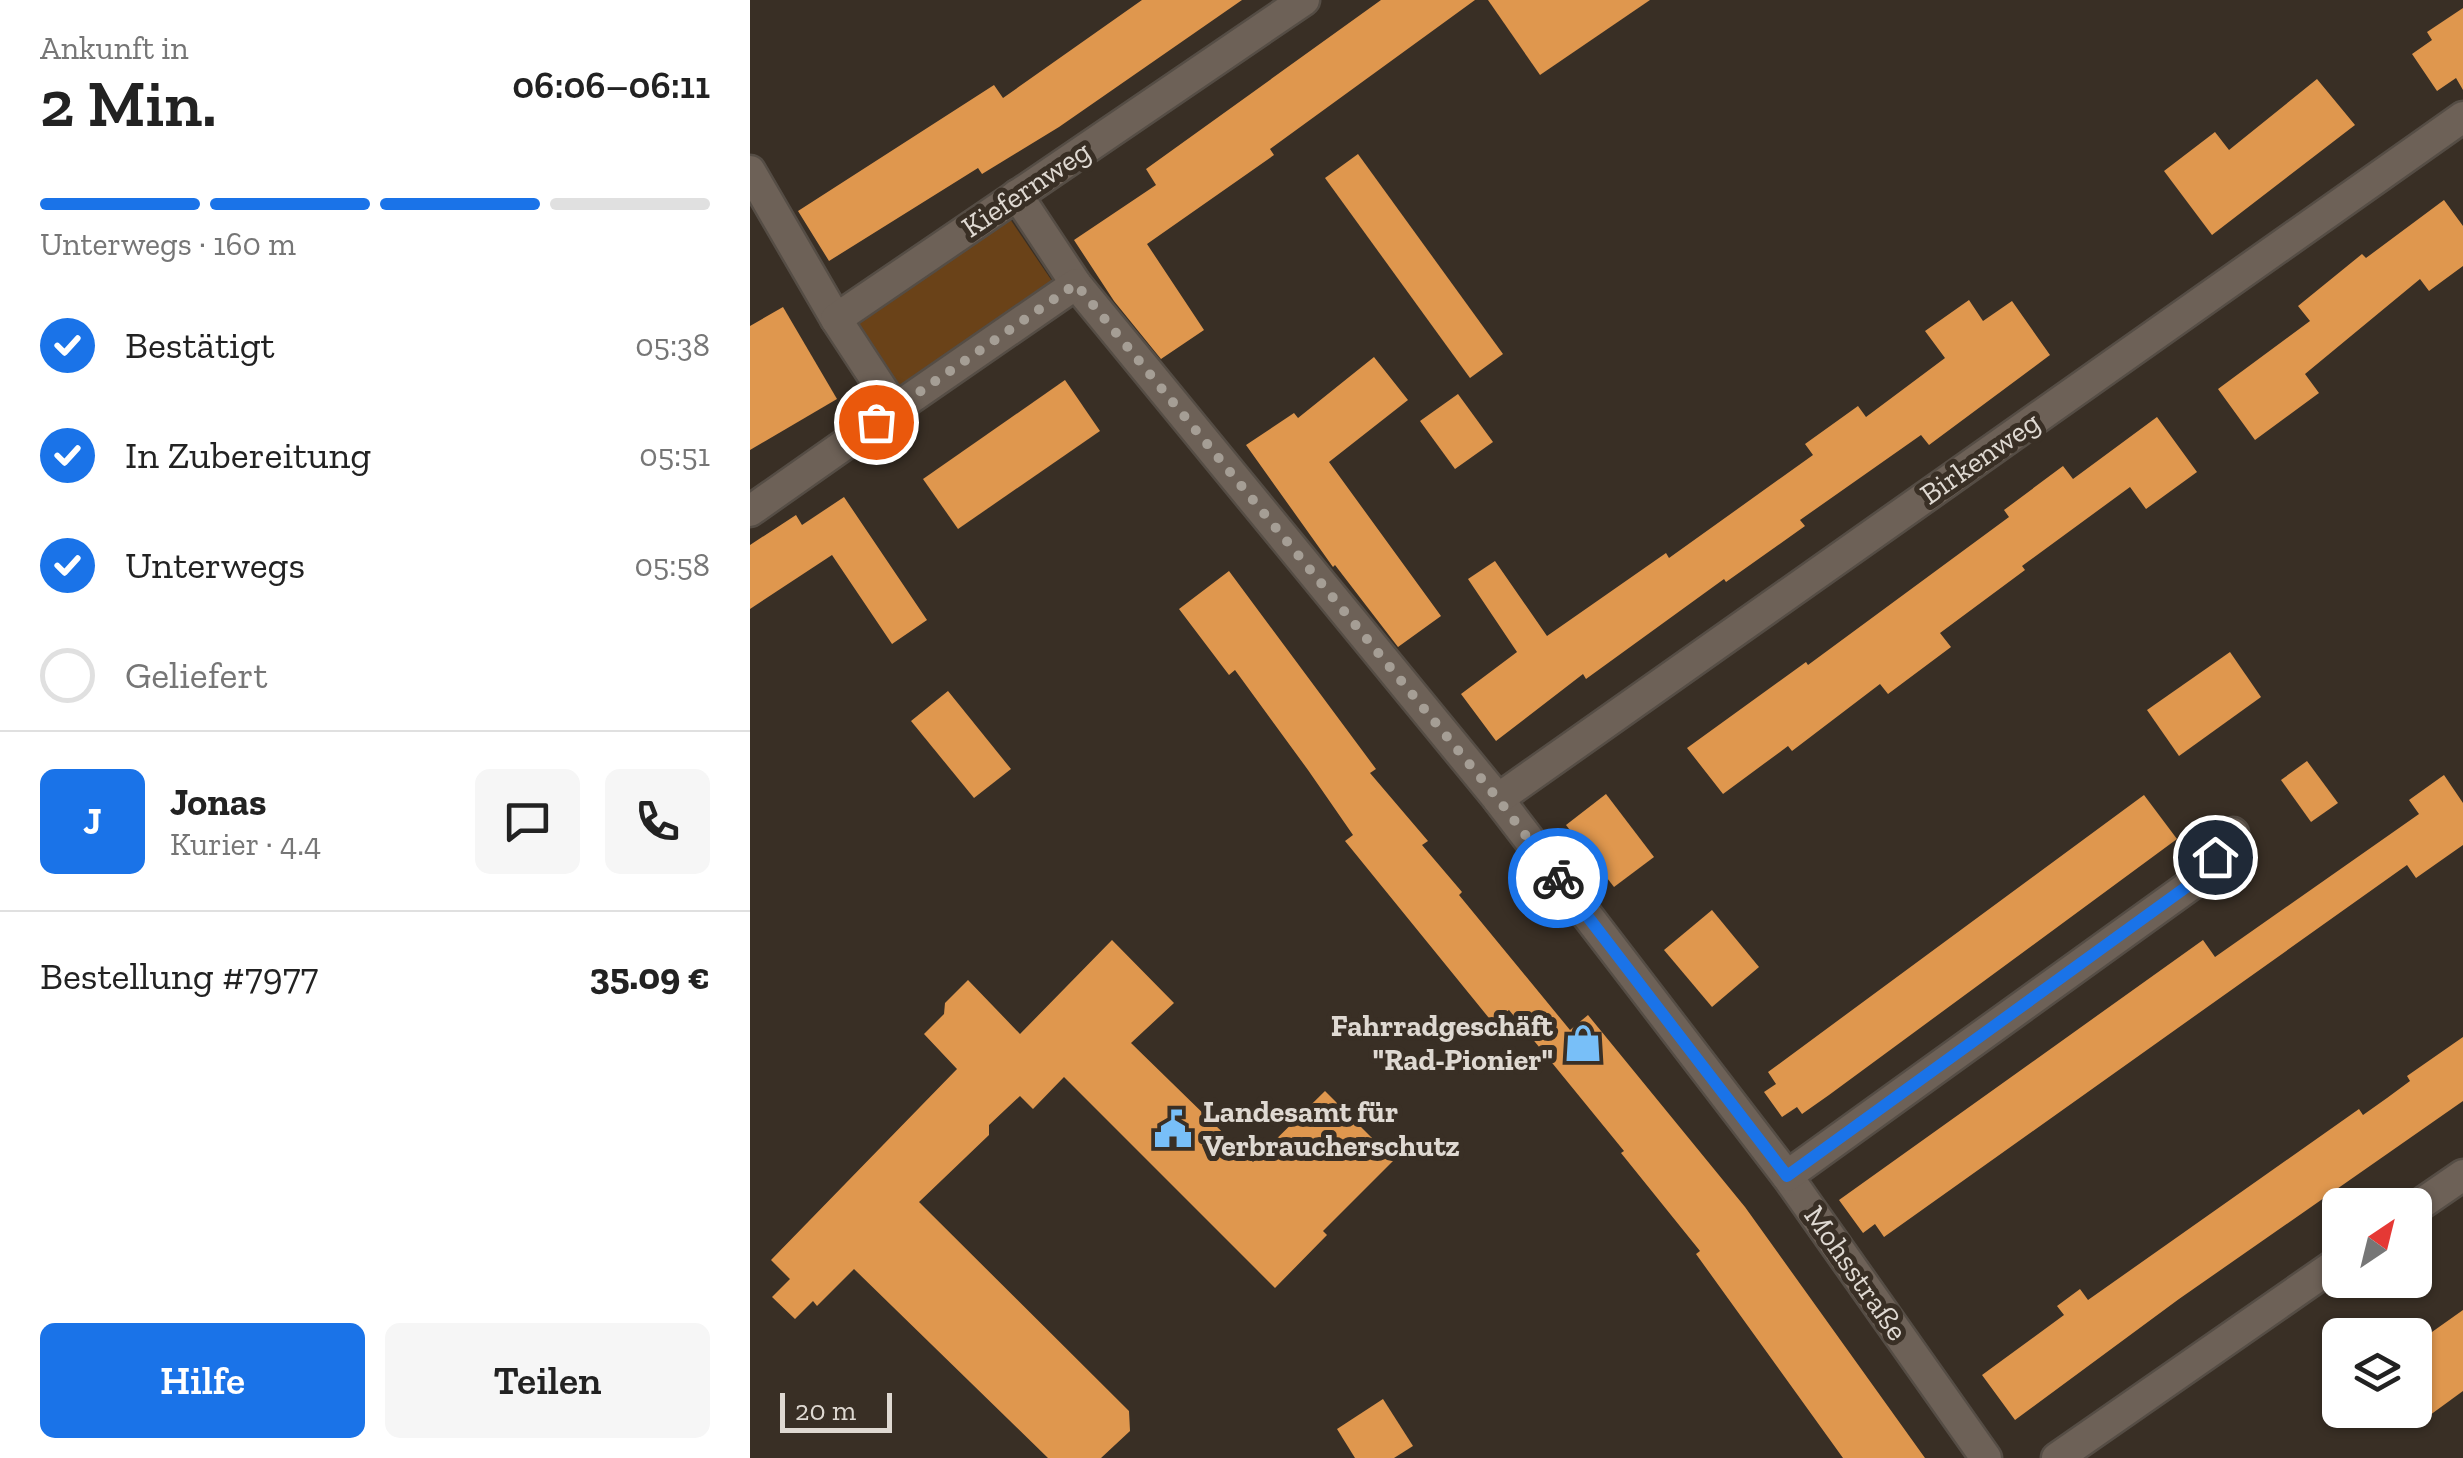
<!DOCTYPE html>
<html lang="de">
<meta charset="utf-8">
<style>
body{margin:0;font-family:"Zilla Slab",serif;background:#f6f6f6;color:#222;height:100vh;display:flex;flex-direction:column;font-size:38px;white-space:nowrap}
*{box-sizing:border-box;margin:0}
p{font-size:32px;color:#767676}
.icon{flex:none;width:55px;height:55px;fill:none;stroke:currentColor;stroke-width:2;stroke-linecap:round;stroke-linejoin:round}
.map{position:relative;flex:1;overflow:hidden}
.panel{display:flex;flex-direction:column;background:#fff;width:750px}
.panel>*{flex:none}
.needle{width:65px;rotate:35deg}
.controls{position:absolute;left:1572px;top:1188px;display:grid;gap:20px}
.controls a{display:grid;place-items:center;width:110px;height:110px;border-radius:15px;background:#fff;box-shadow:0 2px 8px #0004;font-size:50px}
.scale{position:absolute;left:30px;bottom:25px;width:112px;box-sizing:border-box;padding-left:10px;border:5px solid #dfd9d2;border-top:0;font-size:28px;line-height:35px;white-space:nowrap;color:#dfd9d2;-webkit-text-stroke:8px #392f25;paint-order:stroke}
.pin{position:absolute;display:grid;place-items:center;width:85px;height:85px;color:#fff;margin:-42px;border:5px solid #fff;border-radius:50%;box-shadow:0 2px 10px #0007}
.courier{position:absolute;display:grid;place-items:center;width:100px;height:100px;margin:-50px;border:8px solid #1a73e8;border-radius:50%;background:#fff;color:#222;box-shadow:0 2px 12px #0007}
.overview em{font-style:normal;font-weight:600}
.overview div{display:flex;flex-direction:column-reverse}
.overview{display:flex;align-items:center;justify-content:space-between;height:170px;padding:0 40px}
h1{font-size:65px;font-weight:600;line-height:75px}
.bar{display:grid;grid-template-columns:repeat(4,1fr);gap:15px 10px;align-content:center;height:120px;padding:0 40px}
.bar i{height:12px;border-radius:8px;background:#e0e0e0}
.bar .on{background:#1a73e8}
.bar p{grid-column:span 4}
.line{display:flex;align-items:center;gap:25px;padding:0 40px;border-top:2px solid #e0e0e0}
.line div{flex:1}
.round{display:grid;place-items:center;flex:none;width:105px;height:105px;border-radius:15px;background:#f6f6f6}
ol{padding:0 40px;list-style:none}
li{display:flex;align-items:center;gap:30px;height:110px}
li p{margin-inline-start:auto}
li .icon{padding:10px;border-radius:50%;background:#1a73e8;color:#fff;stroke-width:4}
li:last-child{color:#767676}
li i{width:55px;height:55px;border:5px solid #e0e0e0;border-radius:50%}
.action{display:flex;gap:20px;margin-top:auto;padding:20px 40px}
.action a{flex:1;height:115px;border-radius:15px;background:#1a73e8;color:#fff;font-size:40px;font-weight:600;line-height:115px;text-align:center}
.action a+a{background:#f6f6f6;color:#222}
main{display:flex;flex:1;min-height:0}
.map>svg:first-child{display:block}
.green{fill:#6a4218}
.building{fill:#df974e}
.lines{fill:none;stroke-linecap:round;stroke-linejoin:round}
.minor-casing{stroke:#554d45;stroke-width:35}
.minor{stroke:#6d6157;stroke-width:30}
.done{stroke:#a59e95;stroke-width:10;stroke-dasharray:0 18}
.route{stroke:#1a73e8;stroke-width:12}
.labels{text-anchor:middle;stroke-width:10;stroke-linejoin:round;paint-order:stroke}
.street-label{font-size:30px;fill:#dfd9d2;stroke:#392f25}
.poi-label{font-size:30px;font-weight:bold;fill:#dfd9d2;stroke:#392f25;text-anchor:end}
</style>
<main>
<section class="panel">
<div class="overview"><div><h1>2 Min.</h1><p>Ankunft in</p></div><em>06:06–06:11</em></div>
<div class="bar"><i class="on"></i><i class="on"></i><i class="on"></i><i></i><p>Unterwegs · 160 m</p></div>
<ol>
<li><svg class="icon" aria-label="check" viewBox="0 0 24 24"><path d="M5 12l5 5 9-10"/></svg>Bestätigt<p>05:38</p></li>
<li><svg class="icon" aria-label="check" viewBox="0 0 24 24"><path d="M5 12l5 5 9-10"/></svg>In Zubereitung<p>05:51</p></li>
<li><svg class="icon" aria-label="check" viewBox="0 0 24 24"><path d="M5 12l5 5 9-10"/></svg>Unterwegs<p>05:58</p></li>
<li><i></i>Geliefert</li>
</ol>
<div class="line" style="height:180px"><b class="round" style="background:#1a73e8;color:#fff">J</b><div><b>Jonas</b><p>Kurier · 4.4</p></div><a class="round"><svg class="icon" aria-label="chat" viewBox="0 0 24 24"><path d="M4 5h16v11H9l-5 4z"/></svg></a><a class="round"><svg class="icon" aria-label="phone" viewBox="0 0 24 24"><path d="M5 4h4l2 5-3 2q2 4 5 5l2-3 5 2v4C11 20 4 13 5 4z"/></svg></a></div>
<div class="line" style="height:130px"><div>Bestellung #7977</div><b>35.09 €</b></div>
<div class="action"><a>Hilfe</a><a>Teilen</a></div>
</section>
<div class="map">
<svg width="1713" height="1458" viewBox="0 0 1713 1458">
<rect width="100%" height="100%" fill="#392f25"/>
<path class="green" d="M 258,216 L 304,284 L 149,388 L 103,320 Z"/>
<g class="building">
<path d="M 392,0 L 492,0 L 309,127 L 232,174 L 228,168 L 79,261 L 48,211 L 244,85 L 253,98 Z"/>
<path d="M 631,0 L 725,0 L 520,149 L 524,155 L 397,244 L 454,330 L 411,359 L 364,301 L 324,240 L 406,185 L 396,169 Z"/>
<path d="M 738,0 L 900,0 L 790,75 Z"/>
<path d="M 1713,8 L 1713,90 L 1706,78 L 1687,91 L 1662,54 L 1682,40 L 1677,32 Z"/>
<path d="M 1567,79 L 1605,125 L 1462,235 L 1414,171 L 1465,132 L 1479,150 Z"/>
<path d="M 608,154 L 753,354 L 720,378 L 575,178 Z"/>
<path d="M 1694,200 L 1713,226 L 1713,266 L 1679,291 L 1670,279 L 1555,374 L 1569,393 L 1505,440 L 1468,389 L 1560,321 L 1548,306 L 1612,254 L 1616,258 Z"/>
<path d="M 1219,300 L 1233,321 L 1262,301 L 1300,355 L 1179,445 L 1171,435 L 1050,520 L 1055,526 L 976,582 L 974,579 L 836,679 L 833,674 L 746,741 L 711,694 L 767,652 L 718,579 L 745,561 L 797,636 L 916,553 L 919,558 L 1063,455 L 1055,444 L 1108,406 L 1116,417 L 1195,358 L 1175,331 Z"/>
<path d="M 33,307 L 87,399 L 0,450 L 0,326 Z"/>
<path d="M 624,357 L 658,400 L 579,462 L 691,616 L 648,647 L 585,565 L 583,567 L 496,445 L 544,413 L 548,418 Z"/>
<path d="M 315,380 L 350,431 L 208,529 L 173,479 Z"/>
<path d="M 708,394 L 743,442 L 705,469 L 670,421 Z"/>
<path d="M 1407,417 L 1447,472 L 1396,509 L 1380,487 L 1272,566 L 1275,570 L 1190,633 L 1201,647 L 1138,694 L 1130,684 L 1042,751 L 1038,746 L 973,794 L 937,748 L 1056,662 L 1058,665 L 1259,517 L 1254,510 L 1313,466 L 1323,479 Z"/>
<path d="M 94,497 L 177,620 L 142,644 L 82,555 L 0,609 L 0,545 L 46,515 L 52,525 Z"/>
<path d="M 479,571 L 626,769 L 620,773 L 678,841 L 672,845 L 712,892 L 709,895 L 820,1030 L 838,1015 L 995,1207 L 1175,1458 L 1093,1458 L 946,1254 L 950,1251 L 871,1153 L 874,1151 L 759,1010 L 743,1023 L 595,841 L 603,835 L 558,770 L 485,670 L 479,675 L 429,609 Z"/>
<path d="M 1480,652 L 1511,697 L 1429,756 L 1397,710 Z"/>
<path d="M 198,691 L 261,769 L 224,798 L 161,721 Z"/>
<path d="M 1557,761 L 1588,803 L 1561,822 L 1531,780 Z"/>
<path d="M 1694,775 L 1713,803 L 1713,845 L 1666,878 L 1657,865 L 1134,1237 L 1125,1224 L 1113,1233 L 1089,1200 L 1453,940 L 1465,957 L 1669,814 L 1659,800 Z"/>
<path d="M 856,794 L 904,857 L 864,887 L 816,825 Z"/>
<path d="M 1394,795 L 1427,839 L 1079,1095 L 1052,1114 L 1047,1107 L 1032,1117 L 1014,1092 L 1026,1084 L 1018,1072 Z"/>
<path d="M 962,910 L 1009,967 L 962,1007 L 914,950 Z"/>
<path d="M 362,940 L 424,1003 L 381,1043 L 503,1162 L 575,1091 L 644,1160 L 573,1231 L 577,1235 L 525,1288 L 314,1077 L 283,1109 L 270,1096 L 239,1125 L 239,1135 L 169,1202 L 379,1411 L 380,1431 L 351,1458 L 298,1458 L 104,1269 L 67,1306 L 63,1301 L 45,1319 L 22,1297 L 40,1279 L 21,1260 L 207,1069 L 174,1034 L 194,1014 L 195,1003 L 218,980 L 270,1034 Z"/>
<path d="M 1713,1037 L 1713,1101 L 1429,1299 L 1265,1420 L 1232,1375 L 1314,1315 L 1307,1306 L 1330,1289 L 1338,1300 L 1609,1109 L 1613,1115 L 1637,1098 L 1660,1081 L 1657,1076 Z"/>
<path d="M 1713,1310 L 1713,1391 L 1665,1426 L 1665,1344 Z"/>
<path d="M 633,1399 L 663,1446 L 644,1458 L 605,1458 L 587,1429 Z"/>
</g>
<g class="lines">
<g class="minor-casing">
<g id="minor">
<path d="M 0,171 L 86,319"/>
<path d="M 267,195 L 326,284 L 748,799 L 1037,1176 L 1236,1458"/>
<path d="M 145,409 L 326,284"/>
<path d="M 0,511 L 145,409 L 86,319 L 554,0"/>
<path d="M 748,799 L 1713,117"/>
<path d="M 1037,1176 L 1446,881 L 1483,833"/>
<path d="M 1665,1208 L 1713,1175"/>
<path d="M 1307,1458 L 1590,1261"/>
</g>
</g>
<use href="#minor" class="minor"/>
</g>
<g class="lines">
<path class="done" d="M 126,422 L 326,284 L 748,799 L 808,878"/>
<path class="route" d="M 808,878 L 1037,1176 L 1446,880 L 1465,857"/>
</g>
<defs>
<g id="shop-bare" transform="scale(3)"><path d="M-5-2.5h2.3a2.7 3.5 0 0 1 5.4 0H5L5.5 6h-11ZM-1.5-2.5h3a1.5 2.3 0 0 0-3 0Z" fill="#78bff8" stroke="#392f25" stroke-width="2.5" paint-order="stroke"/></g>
<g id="civic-bare" transform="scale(3)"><path d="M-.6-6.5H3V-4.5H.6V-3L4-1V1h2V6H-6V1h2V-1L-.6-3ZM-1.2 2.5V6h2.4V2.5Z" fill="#78bff8" stroke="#392f25" stroke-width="2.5" paint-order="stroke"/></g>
</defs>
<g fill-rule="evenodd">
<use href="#shop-bare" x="833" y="1043"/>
<use href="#civic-bare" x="423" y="1129"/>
</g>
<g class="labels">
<g class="street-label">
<text transform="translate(276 189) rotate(-34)" y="10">Kiefernweg</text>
<text transform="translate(1230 458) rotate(-35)" y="10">Birkenweg</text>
<text transform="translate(1106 1273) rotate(55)" y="10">Mohsstraße</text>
</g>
<g class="poi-label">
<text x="803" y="1036">Fahrradgeschäft<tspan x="803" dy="34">"Rad-Pionier"</tspan></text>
<text x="453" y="1122" text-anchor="start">Landesamt für<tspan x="453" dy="34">Verbraucherschutz</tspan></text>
</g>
</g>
</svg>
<div class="controls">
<a><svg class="needle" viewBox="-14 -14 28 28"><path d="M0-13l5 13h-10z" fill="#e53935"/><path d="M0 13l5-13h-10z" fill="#767676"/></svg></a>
<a><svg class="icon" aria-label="layers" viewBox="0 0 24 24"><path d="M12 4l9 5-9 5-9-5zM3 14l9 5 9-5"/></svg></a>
</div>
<div class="scale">20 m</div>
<div class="pin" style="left:126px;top:422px;background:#ea580c"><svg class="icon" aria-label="bag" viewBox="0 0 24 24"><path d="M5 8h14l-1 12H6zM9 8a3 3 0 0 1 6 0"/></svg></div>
<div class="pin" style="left:1465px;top:857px;background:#1f2937"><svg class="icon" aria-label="home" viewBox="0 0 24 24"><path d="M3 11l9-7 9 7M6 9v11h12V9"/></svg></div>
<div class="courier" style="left:808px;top:878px"><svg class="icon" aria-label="bike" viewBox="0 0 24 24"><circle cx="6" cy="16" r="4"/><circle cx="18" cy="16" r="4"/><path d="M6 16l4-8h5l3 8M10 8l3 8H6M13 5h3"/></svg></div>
</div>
</main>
